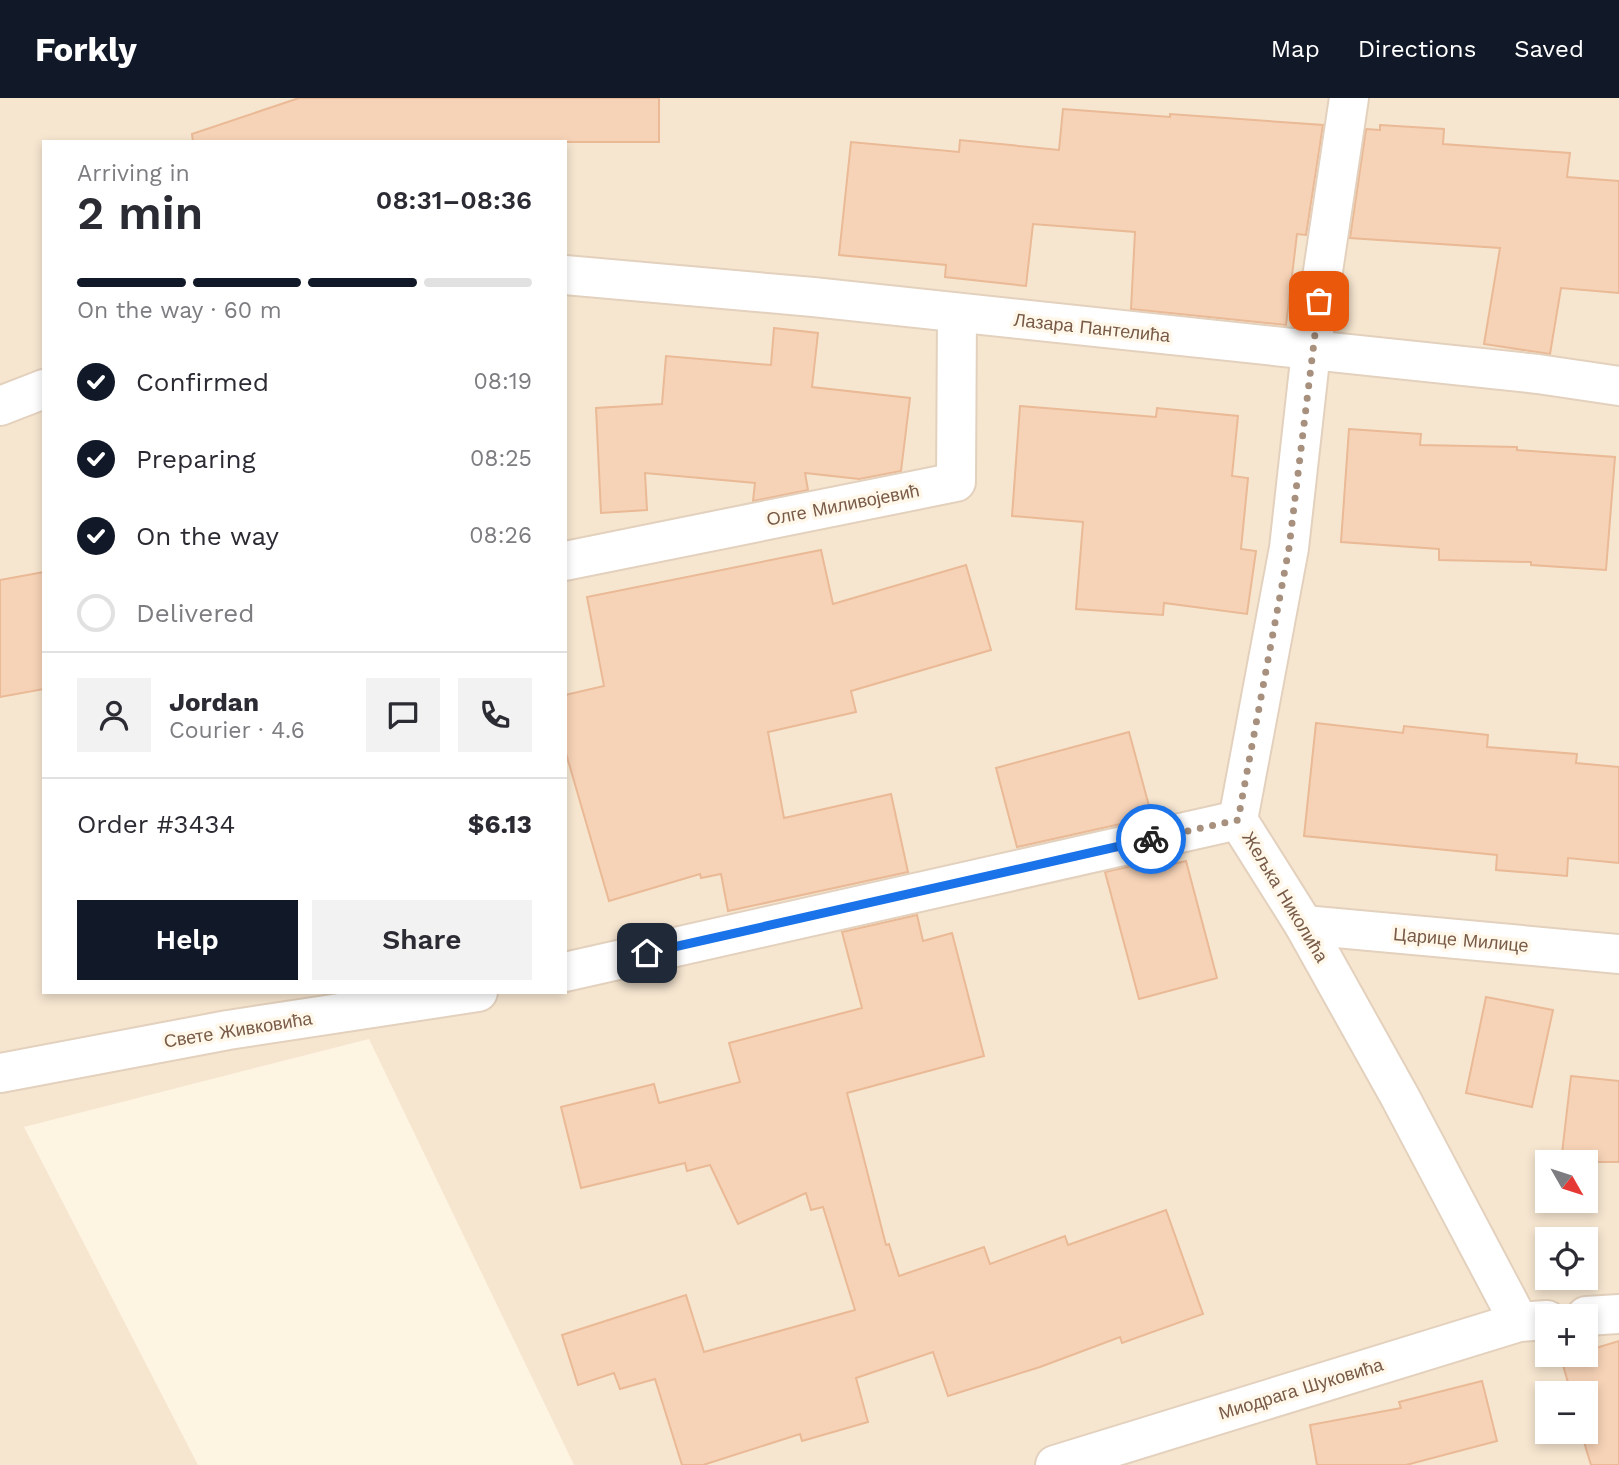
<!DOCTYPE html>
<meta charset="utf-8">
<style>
body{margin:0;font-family:"Work Sans",sans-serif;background:#f2f2f3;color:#2b2b33;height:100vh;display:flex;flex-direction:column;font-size:26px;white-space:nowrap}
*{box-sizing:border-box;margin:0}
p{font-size:23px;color:#7c7c81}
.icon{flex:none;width:38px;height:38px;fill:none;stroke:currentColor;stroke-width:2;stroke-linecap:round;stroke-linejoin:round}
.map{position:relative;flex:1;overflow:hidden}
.sheet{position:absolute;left:42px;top:42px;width:525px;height:854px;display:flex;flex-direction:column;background:#fff;border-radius:0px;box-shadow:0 4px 10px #0003}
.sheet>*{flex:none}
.needle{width:46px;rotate:129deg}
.controls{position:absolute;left:1535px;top:1052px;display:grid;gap:14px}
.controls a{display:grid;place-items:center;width:63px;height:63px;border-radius:0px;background:#fff;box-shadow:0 4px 10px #0003;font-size:35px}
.pin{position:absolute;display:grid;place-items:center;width:60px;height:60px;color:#fff;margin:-30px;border-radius:14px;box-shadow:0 4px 10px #0006}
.courier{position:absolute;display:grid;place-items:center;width:70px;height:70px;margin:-35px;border:5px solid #1a73e8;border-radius:50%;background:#fff;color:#222;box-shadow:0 2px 9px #0007}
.overview em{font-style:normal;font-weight:600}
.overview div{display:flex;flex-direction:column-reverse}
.overview{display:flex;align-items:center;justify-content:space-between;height:119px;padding:0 35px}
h1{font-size:46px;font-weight:600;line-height:52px}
.bar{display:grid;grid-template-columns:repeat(4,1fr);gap:10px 7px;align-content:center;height:84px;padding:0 35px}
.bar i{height:9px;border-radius:5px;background:#e1e1e2}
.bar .selected{background:#111827}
.bar p{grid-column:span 4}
.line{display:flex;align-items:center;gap:18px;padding:0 35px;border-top:2px solid #e1e1e2}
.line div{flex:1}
.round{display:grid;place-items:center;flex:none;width:74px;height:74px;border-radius:0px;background:#f2f2f3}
ol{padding:0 35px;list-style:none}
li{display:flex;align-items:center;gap:21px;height:77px}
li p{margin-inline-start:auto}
li .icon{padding:7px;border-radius:50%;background:#111827;color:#fff;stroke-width:4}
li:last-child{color:#7c7c81}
li i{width:38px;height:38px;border:4px solid #e1e1e2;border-radius:50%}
.button{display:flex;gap:14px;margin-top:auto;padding:14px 35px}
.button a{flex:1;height:80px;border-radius:0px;background:#111827;color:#fff;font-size:28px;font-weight:600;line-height:80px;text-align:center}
.button a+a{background:#f2f2f3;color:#2b2b33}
header{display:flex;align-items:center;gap:42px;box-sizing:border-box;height:98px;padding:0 35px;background:#111827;color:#fff}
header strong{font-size:33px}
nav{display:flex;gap:38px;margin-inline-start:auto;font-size:24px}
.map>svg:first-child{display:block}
.residential{fill:#f6e6d0;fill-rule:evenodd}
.building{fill:#f6d3b7;stroke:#eab996;stroke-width:2}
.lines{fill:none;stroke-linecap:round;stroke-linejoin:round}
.minor-casing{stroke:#e3d1bd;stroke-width:42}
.minor{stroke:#fff;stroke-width:38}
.done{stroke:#a7907d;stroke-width:7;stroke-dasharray:0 12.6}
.route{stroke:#1a73e8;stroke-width:9}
.labels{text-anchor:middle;stroke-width:7;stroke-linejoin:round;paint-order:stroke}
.street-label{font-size:18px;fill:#785a46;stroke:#fff8ea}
</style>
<header>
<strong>Forkly</strong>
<nav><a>Map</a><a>Directions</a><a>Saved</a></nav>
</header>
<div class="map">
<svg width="1619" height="1367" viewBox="0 0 1619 1367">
<rect width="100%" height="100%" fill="#fef4e2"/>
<path class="residential" d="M 0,0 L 1619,0 L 1619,1367 L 574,1367 L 369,941 L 24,1029 L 198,1367 L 0,1367 ZM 44,44 L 565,44 L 565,894 L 44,894 ZM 1547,1064 L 1586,1064 L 1586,1102 L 1547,1102 ZM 1547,1141 L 1586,1141 L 1586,1180 L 1547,1180 ZM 1547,1218 L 1586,1218 L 1586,1256 L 1547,1256 ZM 1547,1295 L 1586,1295 L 1586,1334 L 1547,1334 Z"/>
<g class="building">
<path d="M 299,0 L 659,0 L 659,44 L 193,44 L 192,36 Z"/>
<path d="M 1063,11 L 1170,19 L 1170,16 L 1323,27 L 1306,137 L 1297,136 L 1286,227 L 1131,211 L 1135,134 L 1033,126 L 1026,188 L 945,179 L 946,167 L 839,157 L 851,44 L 959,54 L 960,42 L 1059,52 Z"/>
<path d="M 1380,27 L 1444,31 L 1443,46 L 1570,55 L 1567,79 L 1619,83 L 1619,195 L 1561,190 L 1550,256 L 1484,246 L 1500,150 L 1350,140 L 1366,31 L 1380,32 Z"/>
<path d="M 774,230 L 818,235 L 812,289 L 910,300 L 901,373 L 859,381 L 805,375 L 808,392 L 753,403 L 755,385 L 645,375 L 647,412 L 601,415 L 596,310 L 662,306 L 666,258 L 771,267 Z"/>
<path d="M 1020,308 L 1156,319 L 1157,310 L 1238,318 L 1232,378 L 1248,380 L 1241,451 L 1256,453 L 1247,516 L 1164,505 L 1163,517 L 1076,511 L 1083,424 L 1012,418 Z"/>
<path d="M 1349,331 L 1421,336 L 1420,347 L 1517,349 L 1517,352 L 1615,359 L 1606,472 L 1531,467 L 1531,464 L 1439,462 L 1439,451 L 1341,444 Z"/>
<path d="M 821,452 L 833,506 L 966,467 L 991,552 L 851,593 L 856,614 L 768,634 L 784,720 L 891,696 L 908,774 L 728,813 L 721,776 L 701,780 L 700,776 L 609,803 L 565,652 L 565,597 L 604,588 L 587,499 Z"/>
<path d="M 44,474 L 44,591 L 0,599 L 0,482 Z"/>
<path d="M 1316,625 L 1403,635 L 1404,628 L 1488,637 L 1487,649 L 1577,656 L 1576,665 L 1619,669 L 1619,765 L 1568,760 L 1567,778 L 1496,772 L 1497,757 L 1304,738 Z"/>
<path d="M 1129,634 L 1152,719 L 1017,749 L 996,670 Z"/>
<path d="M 1163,761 L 1165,768 L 1186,763 L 1217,880 L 1139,901 L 1105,774 Z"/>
<path d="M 917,817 L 923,843 L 952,835 L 984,958 L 847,995 L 886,1147 L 889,1146 L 899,1178 L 984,1149 L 990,1166 L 1065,1138 L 1068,1147 L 1166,1112 L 1203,1216 L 1122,1245 L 1120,1239 L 1040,1269 L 948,1298 L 933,1254 L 856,1280 L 868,1324 L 802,1343 L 800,1336 L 703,1367 L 682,1367 L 655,1281 L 620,1291 L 614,1275 L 578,1287 L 562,1237 L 686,1197 L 704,1254 L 855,1212 L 823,1109 L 811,1112 L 806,1095 L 738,1126 L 710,1067 L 687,1073 L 685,1065 L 581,1090 L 561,1009 L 654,986 L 659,1005 L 740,984 L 729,945 L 862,910 L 842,834 Z"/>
<path d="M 1486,899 L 1553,912 L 1532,1009 L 1466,995 Z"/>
<path d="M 1571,978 L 1619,983 L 1619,1064 L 1561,1064 Z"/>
<path d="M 1619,1243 L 1619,1367 L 1591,1367 L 1581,1334 L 1586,1334 L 1586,1295 L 1571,1295 L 1561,1260 L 1586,1256 L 1586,1253 Z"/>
<path d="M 1482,1283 L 1497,1343 L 1406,1367 L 1317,1367 L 1310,1327 L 1401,1310 L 1399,1304 Z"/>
</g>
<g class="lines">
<g class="minor-casing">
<g id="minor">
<path d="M 1349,0 L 1311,253 L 1289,450 L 1238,722 L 1304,827 L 1400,999 L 1519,1224"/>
<path d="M 565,177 L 813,199 L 1538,276 L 1619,288"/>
<path d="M 0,308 L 44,291"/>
<path d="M 565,463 L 956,384 L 957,215"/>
<path d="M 1304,827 L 1619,856"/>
<path d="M 565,874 L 1238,722"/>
<path d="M 0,975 L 228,932 L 478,894"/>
<path d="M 1586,1218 L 1619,1216"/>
<path d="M 1055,1367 L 1519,1224 L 1547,1222"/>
</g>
</g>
<use href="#minor" class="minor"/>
</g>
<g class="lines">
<path class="done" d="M 1151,741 L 1238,722 L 1289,450 L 1319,203"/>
<path class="route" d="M 647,855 L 1151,741"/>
</g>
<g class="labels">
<g class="street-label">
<text transform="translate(1092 230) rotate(6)" y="6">Лазара Пантелића</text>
<text transform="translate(843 407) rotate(-11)" y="6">Олге Миливојевић</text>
<text transform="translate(1285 799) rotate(59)" y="6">Жељка Николића</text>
<text transform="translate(1461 842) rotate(5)" y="6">Царице Милице</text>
<text transform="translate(238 932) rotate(-9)" y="6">Свете Живковића</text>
<text transform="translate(1301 1291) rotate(-17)" y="6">Миодрага Шуковића</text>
</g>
</g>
</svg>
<div class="controls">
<a><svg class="needle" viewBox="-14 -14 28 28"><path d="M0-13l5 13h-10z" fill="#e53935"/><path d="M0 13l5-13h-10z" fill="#7c7c81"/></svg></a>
<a><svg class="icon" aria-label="locate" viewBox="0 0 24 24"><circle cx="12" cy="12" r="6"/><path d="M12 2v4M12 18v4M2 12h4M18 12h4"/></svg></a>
<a>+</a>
<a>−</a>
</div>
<div class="pin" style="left:1319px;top:203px;background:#ea580c"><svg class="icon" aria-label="bag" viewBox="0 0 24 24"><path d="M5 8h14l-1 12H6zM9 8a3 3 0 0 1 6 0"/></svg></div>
<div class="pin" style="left:647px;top:855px;background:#1f2937"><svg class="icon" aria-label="home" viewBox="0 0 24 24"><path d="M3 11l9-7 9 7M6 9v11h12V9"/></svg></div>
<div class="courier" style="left:1151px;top:741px"><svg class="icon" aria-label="bike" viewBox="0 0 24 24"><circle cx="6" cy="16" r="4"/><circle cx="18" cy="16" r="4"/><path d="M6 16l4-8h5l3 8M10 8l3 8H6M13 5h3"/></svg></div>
<section class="sheet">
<div class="overview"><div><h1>2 min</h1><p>Arriving in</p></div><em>08:31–08:36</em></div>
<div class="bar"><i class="selected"></i><i class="selected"></i><i class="selected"></i><i></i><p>On the way · 60 m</p></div>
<ol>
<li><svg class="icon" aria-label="check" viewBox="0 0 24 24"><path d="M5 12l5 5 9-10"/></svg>Confirmed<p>08:19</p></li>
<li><svg class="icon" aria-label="check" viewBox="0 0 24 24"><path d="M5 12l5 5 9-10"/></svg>Preparing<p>08:25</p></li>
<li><svg class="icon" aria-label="check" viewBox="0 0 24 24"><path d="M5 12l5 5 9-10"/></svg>On the way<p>08:26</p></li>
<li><i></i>Delivered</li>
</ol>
<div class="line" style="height:126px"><a class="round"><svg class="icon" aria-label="person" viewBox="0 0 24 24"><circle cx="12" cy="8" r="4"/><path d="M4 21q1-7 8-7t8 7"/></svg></a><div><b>Jordan</b><p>Courier · 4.6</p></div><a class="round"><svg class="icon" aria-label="chat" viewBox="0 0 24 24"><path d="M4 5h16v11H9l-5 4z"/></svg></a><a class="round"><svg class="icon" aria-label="phone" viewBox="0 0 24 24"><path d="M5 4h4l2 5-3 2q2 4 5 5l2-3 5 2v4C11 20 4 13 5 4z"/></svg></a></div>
<div class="line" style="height:91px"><div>Order #3434</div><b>$6.13</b></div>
<div class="button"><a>Help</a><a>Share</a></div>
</section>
</div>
